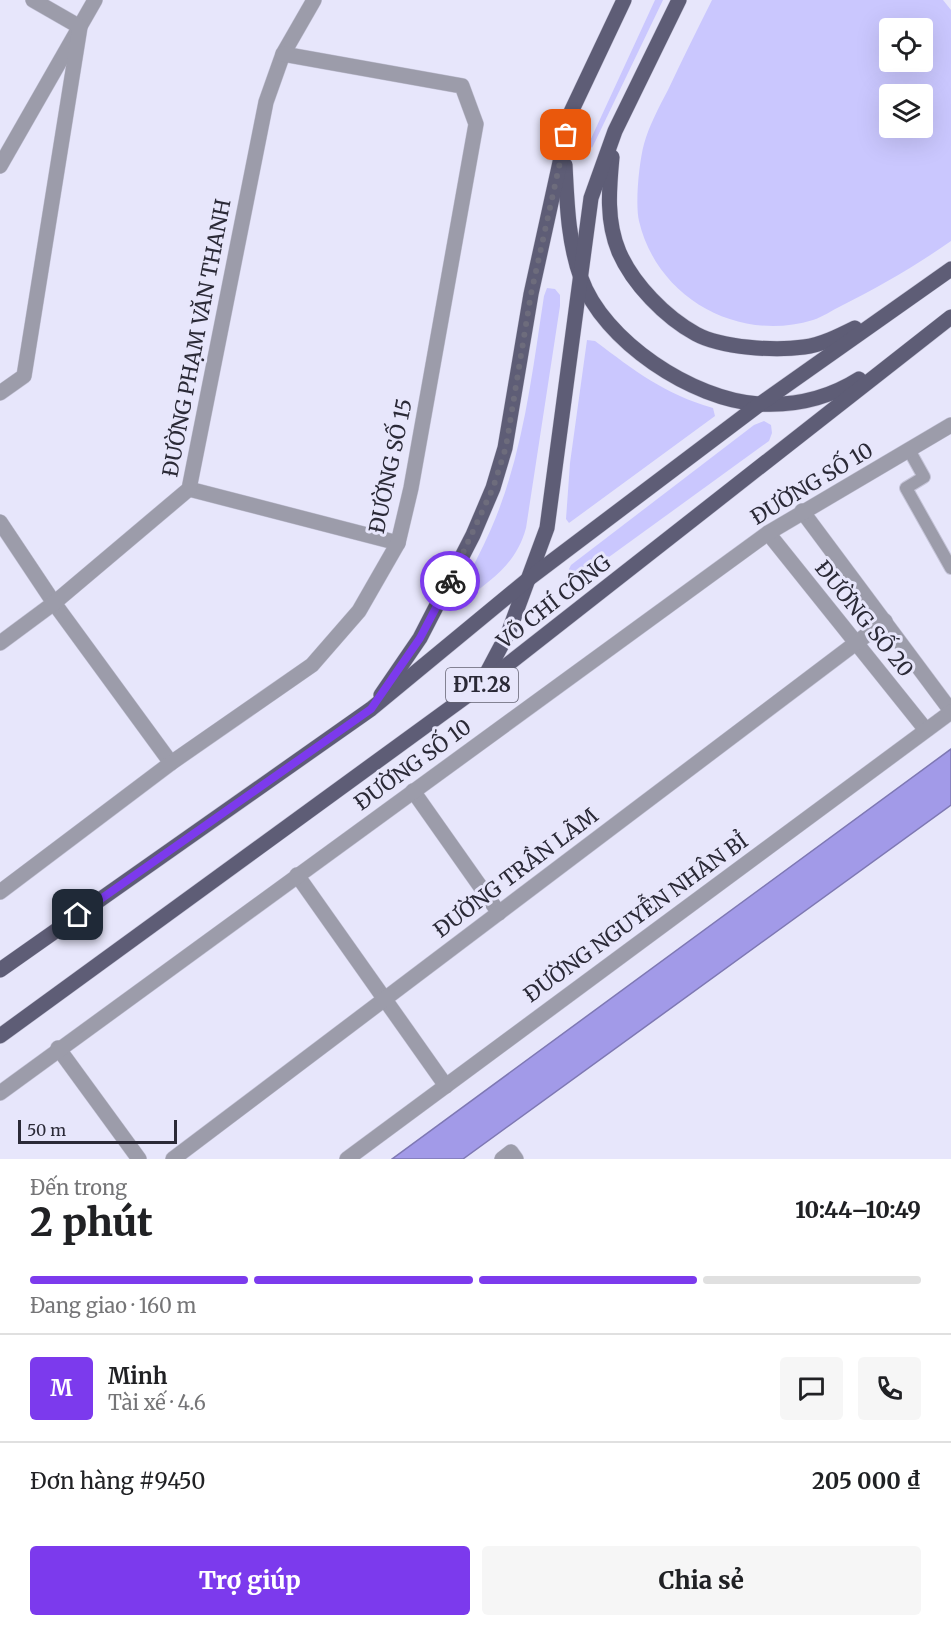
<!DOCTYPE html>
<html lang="vi">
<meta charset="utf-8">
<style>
body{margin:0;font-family:Merriweather,serif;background:#f6f6f6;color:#202124;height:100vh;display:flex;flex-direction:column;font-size:22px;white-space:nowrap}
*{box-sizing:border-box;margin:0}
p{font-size:20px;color:#757577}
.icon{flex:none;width:33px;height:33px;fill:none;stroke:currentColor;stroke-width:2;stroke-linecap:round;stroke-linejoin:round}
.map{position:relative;height:1159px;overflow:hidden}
.side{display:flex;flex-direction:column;background:#fff;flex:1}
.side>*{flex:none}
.controls{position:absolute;left:879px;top:18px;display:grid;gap:12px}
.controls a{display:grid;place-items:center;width:54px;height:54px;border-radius:6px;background:#fff;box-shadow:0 6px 24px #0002;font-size:30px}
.scale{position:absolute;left:18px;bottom:15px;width:159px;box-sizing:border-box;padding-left:6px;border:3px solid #2b2a37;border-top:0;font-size:16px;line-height:21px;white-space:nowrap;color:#2b2a37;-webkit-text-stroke:4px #e7e6fb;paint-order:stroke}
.pin{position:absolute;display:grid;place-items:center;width:51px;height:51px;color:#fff;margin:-26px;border-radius:12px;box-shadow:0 3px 9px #0006}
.courier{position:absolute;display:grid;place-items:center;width:60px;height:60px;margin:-30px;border:4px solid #7c3aed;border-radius:50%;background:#fff;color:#222;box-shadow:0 2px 8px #0007}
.overview em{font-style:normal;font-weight:800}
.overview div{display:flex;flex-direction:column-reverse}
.overview{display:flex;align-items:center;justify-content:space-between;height:102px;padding:0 30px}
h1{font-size:39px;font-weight:800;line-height:45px}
.bar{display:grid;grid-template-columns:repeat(4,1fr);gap:9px 6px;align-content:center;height:72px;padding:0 30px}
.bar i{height:8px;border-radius:4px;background:#e0e0e0}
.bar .selected{background:#7c3aed}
.bar p{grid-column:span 4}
.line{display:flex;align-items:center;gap:15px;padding:0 30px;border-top:2px solid #e0e0e0}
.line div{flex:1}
.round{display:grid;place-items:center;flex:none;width:63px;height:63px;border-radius:6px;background:#f6f6f6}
.button{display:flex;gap:12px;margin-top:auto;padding:12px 30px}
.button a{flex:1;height:69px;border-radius:6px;background:#7c3aed;color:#fff;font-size:24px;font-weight:800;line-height:69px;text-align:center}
.button a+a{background:#f6f6f6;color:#202124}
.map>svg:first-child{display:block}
.green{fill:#cac7fe;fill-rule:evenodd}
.water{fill:#a29ae8;stroke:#7e78b3;stroke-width:1.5}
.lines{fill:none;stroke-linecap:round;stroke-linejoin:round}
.service-casing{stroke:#c5c4d8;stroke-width:14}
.minor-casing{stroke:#c5c4d8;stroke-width:16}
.primary-casing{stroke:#c5c4d8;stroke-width:16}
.service{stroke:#9c9caa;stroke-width:12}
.minor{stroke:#9c9caa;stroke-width:15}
.primary{stroke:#5e5d76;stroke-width:15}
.done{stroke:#6d6c7c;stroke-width:6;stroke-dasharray:0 10.8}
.route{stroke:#7c3aed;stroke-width:8}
.labels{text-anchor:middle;stroke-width:6;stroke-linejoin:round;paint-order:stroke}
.shield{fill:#e7e6fb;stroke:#636272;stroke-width:1.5}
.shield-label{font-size:20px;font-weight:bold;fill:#2b2a37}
.street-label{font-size:21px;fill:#2b2a37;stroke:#e7e6fb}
</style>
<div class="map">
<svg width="951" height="1159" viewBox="0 0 951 1159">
<rect width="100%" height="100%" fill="#e7e6fb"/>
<g class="green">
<path d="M 655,0 L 663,0 L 592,148 L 589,143 Z"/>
<path d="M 712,0 L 943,0 L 951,10 L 951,241 C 917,265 879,287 841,306 C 832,310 823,317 813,320 C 738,343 657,298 639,221 C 635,204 639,162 644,144 C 649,126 659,107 668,90 C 682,60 697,30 712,0 ZM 922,28 L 922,62 L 890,62 L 890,28 ZM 922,94 L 922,128 L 890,128 L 890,94 Z"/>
<path d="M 547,288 L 555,289 L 560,295 L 560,306 L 526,528 C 516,564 494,577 467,599 L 460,597 L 460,591 C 471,570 482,550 491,529 C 523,456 532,374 544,296 Z"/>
<path d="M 587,340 L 595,341 C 635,371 664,394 713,408 L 715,416 L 569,523 L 566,519 L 570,463 Z"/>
<path d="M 764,421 L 771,425 L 772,433 L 769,441 L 580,578 L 571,574 L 569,569 L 571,565 L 754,425 Z"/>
</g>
<path class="water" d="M 951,749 L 951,805 L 463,1159 L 392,1159 Z"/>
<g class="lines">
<g class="service-casing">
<path id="service" d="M 909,450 L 924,477 L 906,488 L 951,568"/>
</g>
<g class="minor-casing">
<g id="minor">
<path d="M 0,166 L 95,0"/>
<path d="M 0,393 L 24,376 L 80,27 L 33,0"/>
<path d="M 189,489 L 398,543"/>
<path d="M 802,511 L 951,711"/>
<path d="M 0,522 L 54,603 L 171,763"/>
<path d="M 768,533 L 926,730"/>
<path d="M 0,643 L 54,603 L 189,489 L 266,102 L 283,54 L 314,0"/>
<path d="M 413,791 L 499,913"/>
<path d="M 297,875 L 446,1086"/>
<path d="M 0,892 L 171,763 L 312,665 L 359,611 L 398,543 L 411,488 L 476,124 L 462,86 L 283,54"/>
<path d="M 58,1048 L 139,1159"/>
<path d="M 0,1093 L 768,533 L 951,425"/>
<path d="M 173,1159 L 885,621"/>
<path d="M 347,1159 L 951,712"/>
<path d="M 502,1159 L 511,1152 L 516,1159"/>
</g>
</g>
<g class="primary-casing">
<g id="primary">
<path d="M 612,157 C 609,189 606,221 619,252 C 633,284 665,317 696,334 C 722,348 775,351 804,347 C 821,345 839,336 855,328"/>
<path d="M 565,165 C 567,203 568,242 581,278 C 603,341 693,400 759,404 C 794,406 829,398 859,379"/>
<path d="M 482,682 L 509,631 L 547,528 L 591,198 L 615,131 L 679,0"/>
<path d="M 381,695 L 420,638 L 473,535 L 493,488 L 505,448 L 531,294 L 571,112 L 624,0"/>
<path d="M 0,970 L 371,709 L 531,577 L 760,404 L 951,269"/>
<path d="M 0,1036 L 479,687 L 951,317"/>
</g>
</g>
<use href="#service" class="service"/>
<use href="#minor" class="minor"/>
<use href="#primary" class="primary"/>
</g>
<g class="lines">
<path class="done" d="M 450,581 L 493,488 L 506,447 L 531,294 L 566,135"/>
<path class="route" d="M 78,915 L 371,709 L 420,638 L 450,581"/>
</g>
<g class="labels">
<rect class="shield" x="446" y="668" width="72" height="34" rx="4.5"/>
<g class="shield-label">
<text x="482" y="692">ĐT.28</text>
</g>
<g class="street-label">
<text transform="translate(197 338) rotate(-79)" y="7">ĐƯỜNG PHẠM VĂN THANH</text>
<text transform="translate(391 466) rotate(-78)" y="7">ĐƯỜNG SỐ 15</text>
<text transform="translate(812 484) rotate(-31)" y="7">ĐƯỜNG SỐ 10</text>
<text transform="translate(554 602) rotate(-38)" y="7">VÕ CHÍ CÔNG</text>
<text transform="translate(864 619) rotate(51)" y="7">ĐƯỜNG SỐ 20</text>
<text transform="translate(413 765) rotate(-36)" y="7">ĐƯỜNG SỐ 10</text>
<text transform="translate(516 873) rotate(-37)" y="7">ĐƯỜNG TRẦN LÃM</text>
<text transform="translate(636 918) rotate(-36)" y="7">ĐƯỜNG NGUYỄN NHÂN BỈ</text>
</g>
</g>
</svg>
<div class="controls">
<a><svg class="icon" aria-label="locate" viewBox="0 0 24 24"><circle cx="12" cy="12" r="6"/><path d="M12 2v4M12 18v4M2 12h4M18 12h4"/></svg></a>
<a><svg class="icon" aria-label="layers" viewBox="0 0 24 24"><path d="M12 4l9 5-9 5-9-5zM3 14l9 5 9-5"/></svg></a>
</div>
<div class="scale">50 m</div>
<div class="pin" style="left:566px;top:135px;background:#ea580c"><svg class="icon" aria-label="bag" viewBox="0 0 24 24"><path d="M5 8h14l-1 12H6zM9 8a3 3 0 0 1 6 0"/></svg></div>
<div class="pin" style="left:78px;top:915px;background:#1f2937"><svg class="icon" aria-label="home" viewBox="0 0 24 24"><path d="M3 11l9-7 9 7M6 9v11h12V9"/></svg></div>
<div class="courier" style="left:450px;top:581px"><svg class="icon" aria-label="bike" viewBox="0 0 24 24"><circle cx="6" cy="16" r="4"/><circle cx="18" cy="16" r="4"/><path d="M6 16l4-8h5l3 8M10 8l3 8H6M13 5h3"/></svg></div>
</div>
<section class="side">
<div class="overview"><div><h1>2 phút</h1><p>Đến trong</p></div><em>10:44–10:49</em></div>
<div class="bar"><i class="selected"></i><i class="selected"></i><i class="selected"></i><i></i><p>Đang giao · 160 m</p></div>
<div class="line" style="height:108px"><b class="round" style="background:#7c3aed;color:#fff">M</b><div><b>Minh</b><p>Tài xế · 4.6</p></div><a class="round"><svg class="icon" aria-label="chat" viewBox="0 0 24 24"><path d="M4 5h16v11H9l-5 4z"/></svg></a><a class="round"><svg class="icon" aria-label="phone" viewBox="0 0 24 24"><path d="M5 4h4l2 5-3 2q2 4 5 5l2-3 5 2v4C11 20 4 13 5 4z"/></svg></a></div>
<div class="line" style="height:78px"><div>Đơn hàng #9450</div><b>205 000 ₫</b></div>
<div class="button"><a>Trợ giúp</a><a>Chia sẻ</a></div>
</section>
